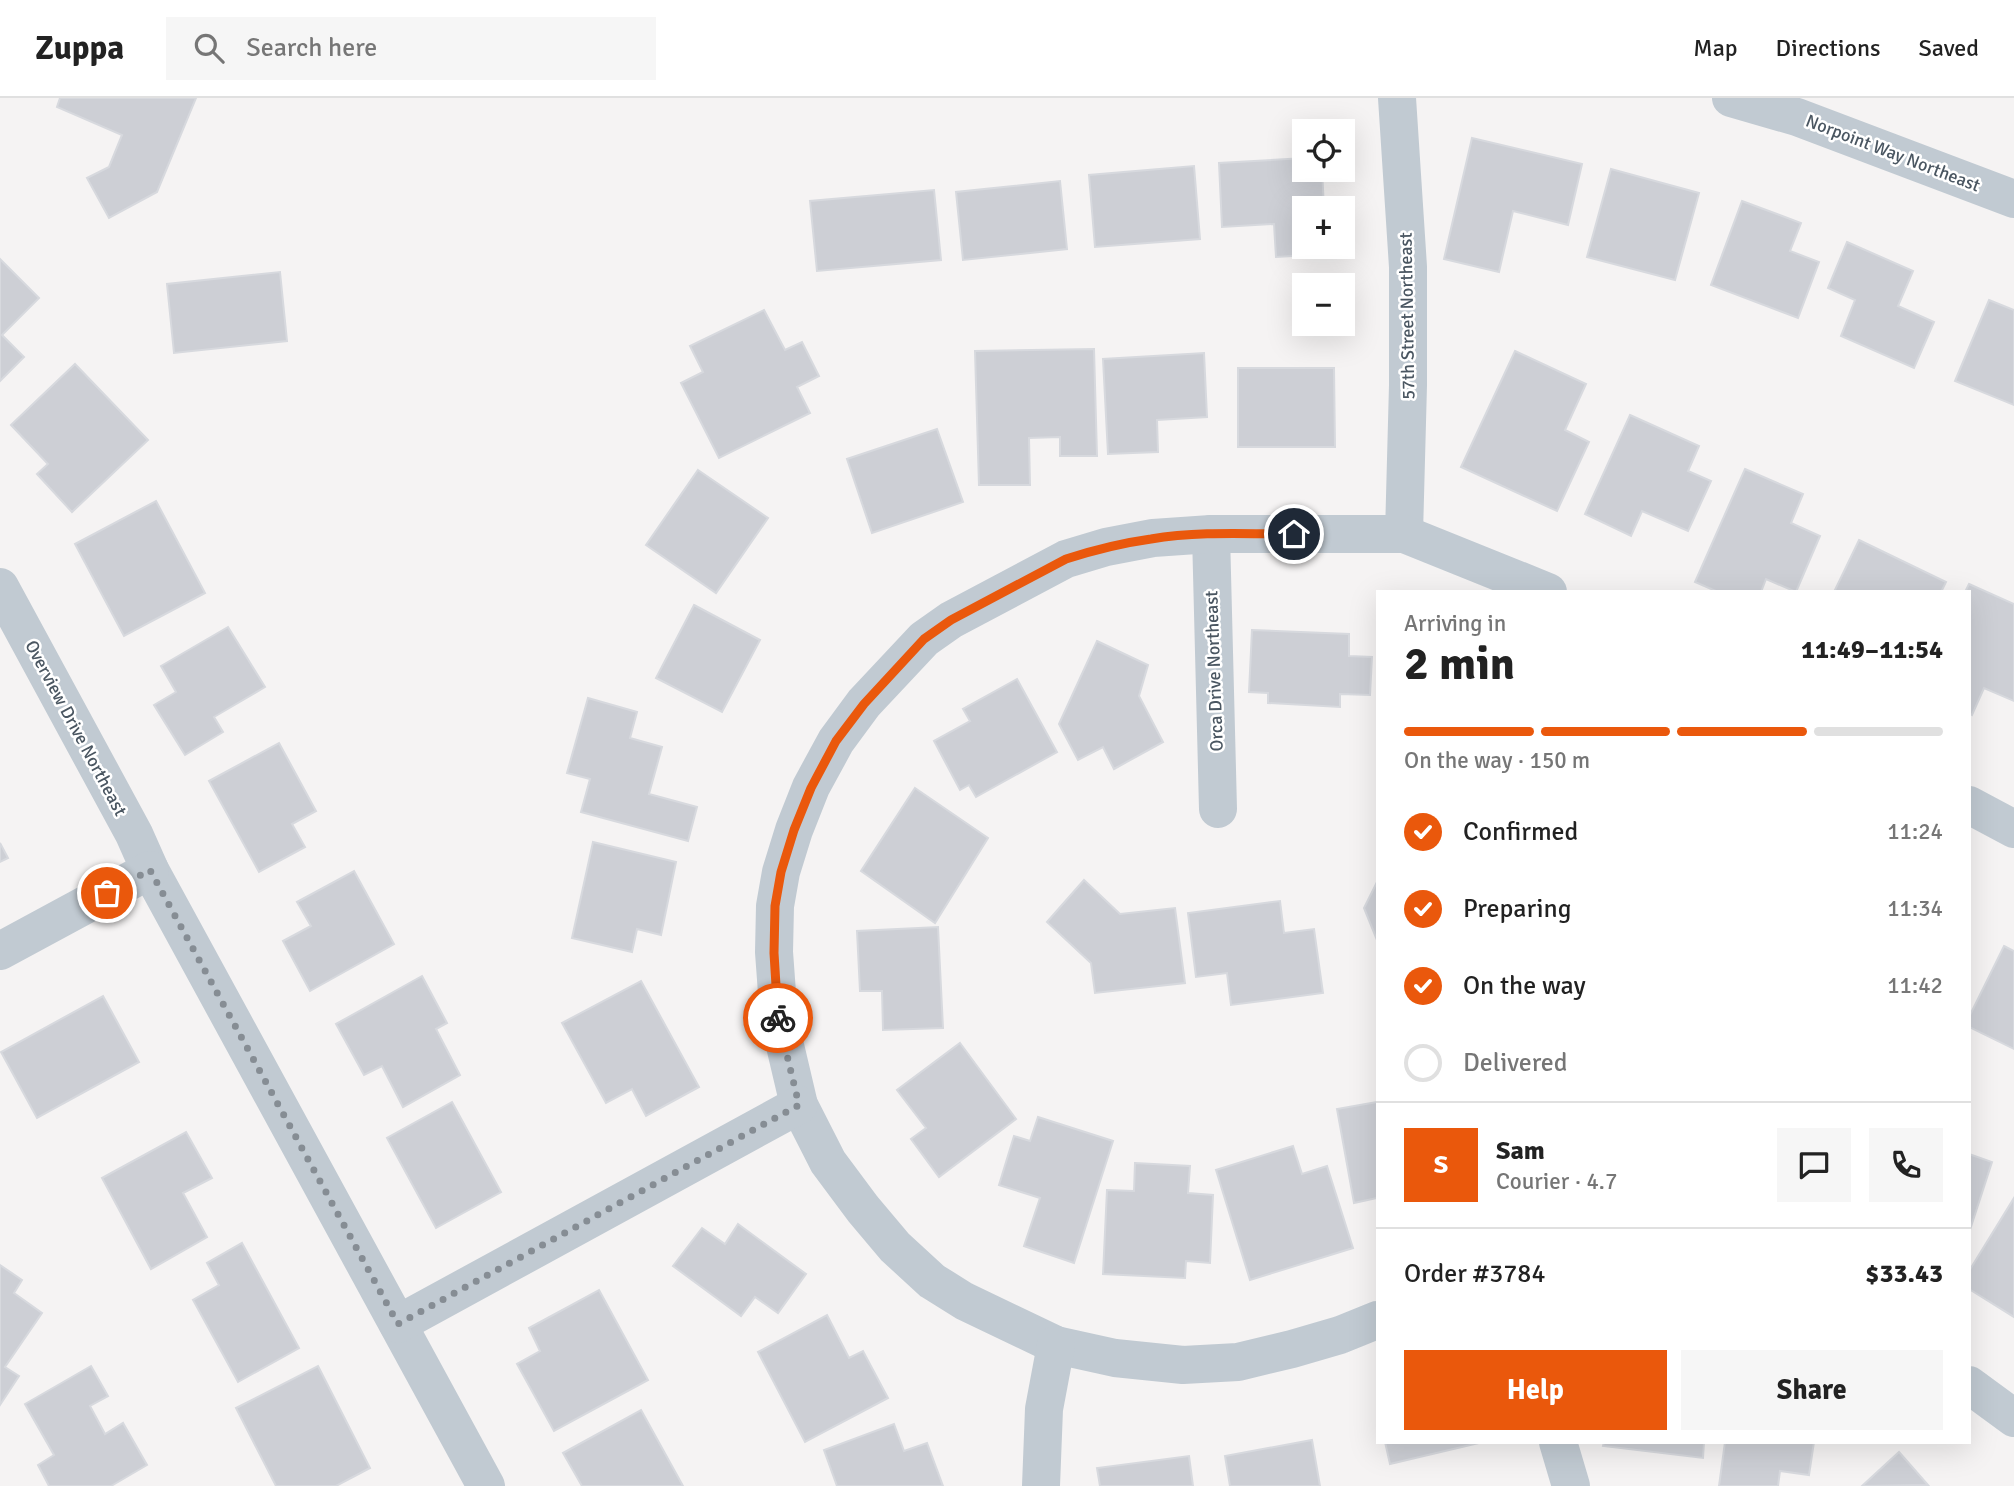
<!DOCTYPE html>
<meta charset="utf-8">
<style>
body{margin:0;font-family:Signika,sans-serif;background:#f6f6f6;color:#222;height:100vh;display:flex;flex-direction:column;font-size:26px;white-space:nowrap}
*{box-sizing:border-box;margin:0}
p{font-size:23px;color:#767676}
.icon{flex:none;width:38px;height:38px;fill:none;stroke:currentColor;stroke-width:2;stroke-linecap:round;stroke-linejoin:round}
.map{position:relative;flex:1;overflow:hidden}
.side{position:absolute;left:1376px;top:492px;width:595px;height:854px;display:flex;flex-direction:column;background:#fff;border-radius:0px;box-shadow:0 7px 28px #0002}
.side>*{flex:none}
.tools{position:absolute;left:1292px;top:21px;display:grid;gap:14px}
.tools a{display:grid;place-items:center;width:63px;height:63px;border-radius:0px;background:#fff;box-shadow:0 7px 28px #0002;font-size:35px}
.pin{position:absolute;display:grid;place-items:center;width:60px;height:60px;color:#fff;margin:-30px;border:4px solid #fff;border-radius:50%;box-shadow:0 2px 7px #0007}
.courier{position:absolute;display:grid;place-items:center;width:70px;height:70px;margin:-35px;border:5px solid #ea580c;border-radius:50%;background:#fff;color:#222;box-shadow:0 2px 9px #0007}
.headline em{font-style:normal;font-weight:700}
.headline div{display:flex;flex-direction:column-reverse}
.headline{display:flex;align-items:center;justify-content:space-between;height:119px;padding:0 28px}
h1{font-size:46px;font-weight:700;line-height:52px}
.bar{display:grid;grid-template-columns:repeat(4,1fr);gap:10px 7px;align-content:center;height:84px;padding:0 28px}
.bar i{height:9px;border-radius:5px;background:#e0e0e0}
.bar .active{background:#ea580c}
.bar p{grid-column:span 4}
.line{display:flex;align-items:center;gap:18px;padding:0 28px;border-top:2px solid #e0e0e0}
.line div{flex:1}
.round{display:grid;place-items:center;flex:none;width:74px;height:74px;border-radius:0px;background:#f6f6f6}
ol{padding:0 28px;list-style:none}
li{display:flex;align-items:center;gap:21px;height:77px}
li p{margin-inline-start:auto}
li .icon{padding:7px;border-radius:50%;background:#ea580c;color:#fff;stroke-width:4}
li:last-child{color:#767676}
li i{width:38px;height:38px;border:4px solid #e0e0e0;border-radius:50%}
.primary-button{display:flex;gap:14px;margin-top:auto;padding:14px 28px}
.primary-button a{flex:1;height:80px;border-radius:0px;background:#ea580c;color:#fff;font-size:28px;font-weight:700;line-height:80px;text-align:center}
.primary-button a+a{background:#f6f6f6;color:#222}
header{display:flex;align-items:center;gap:42px;box-sizing:border-box;height:98px;padding:0 35px;background:#fff;border-bottom:2px solid #e0e0e0}
header strong{font-size:33px}
nav{display:flex;gap:38px;margin-inline-start:auto;font-size:24px}
.search{width:490px;height:63px;background:#f6f6f6;display:flex;align-items:center;gap:18px;box-sizing:border-box;padding:0 24px;border-radius:0px;color:#767676;font-size:26px}
.map>svg:first-child{display:block}
.building{fill:#cdcfd5;stroke:#d7d9de;stroke-width:2}
.lines{fill:none;stroke-linecap:round;stroke-linejoin:round}
.minor{stroke:#c1cad2;stroke-width:38}
.done{stroke:#868d94;stroke-width:7;stroke-dasharray:0 12.6}
.route{stroke:#ea580c;stroke-width:9}
.labels{text-anchor:middle;stroke-width:5;stroke-linejoin:round;paint-order:stroke}
.street-label{font-size:18px;fill:#4a5661;stroke:#fff}
</style>
<header>
<strong>Zuppa</strong>
<div class="search"><svg class="icon" aria-label="search" viewBox="0 0 24 24"><circle cx="10" cy="10" r="6"/><path d="M15 15l6 6"/></svg>Search here</div>
<nav><a>Map</a><a>Directions</a><a>Saved</a></nav>
</header>
<div class="map">
<svg width="2014" height="1388" viewBox="0 0 2014 1388">
<rect width="100%" height="100%" fill="#f5f3f3"/>
<g class="building">
<path d="M 60,0 L 196,0 L 157,94 L 109,120 L 87,80 L 109,69 L 122,37 L 57,9 Z"/>
<path d="M 1472,40 L 1582,66 L 1568,127 L 1513,113 L 1499,174 L 1444,161 Z"/>
<path d="M 1304,60 L 1304,72 L 1322,72 L 1324,110 L 1304,110 L 1304,149 L 1326,149 L 1327,156 L 1276,159 L 1274,126 L 1222,129 L 1219,65 Z"/>
<path d="M 1194,68 L 1200,141 L 1095,149 L 1089,77 Z"/>
<path d="M 1611,71 L 1699,95 L 1675,182 L 1587,159 Z"/>
<path d="M 1060,83 L 1067,151 L 963,162 L 956,94 Z"/>
<path d="M 934,92 L 941,162 L 817,173 L 810,103 Z"/>
<path d="M 1742,103 L 1801,125 L 1790,153 L 1819,164 L 1798,220 L 1711,187 Z"/>
<path d="M 1847,144 L 1913,173 L 1898,208 L 1934,224 L 1914,270 L 1841,238 L 1855,202 L 1828,190 Z"/>
<path d="M 0,161 L 39,200 L 2,237 L 24,259 L 0,283 Z"/>
<path d="M 280,174 L 287,243 L 174,255 L 167,186 Z"/>
<path d="M 1989,202 L 2014,212 L 2014,307 L 1955,283 Z"/>
<path d="M 764,212 L 785,252 L 802,244 L 819,278 L 797,289 L 810,315 L 719,360 L 681,285 L 703,274 L 690,248 Z"/>
<path d="M 1094,251 L 1097,358 L 1060,358 L 1060,339 L 1029,340 L 1030,387 L 979,387 L 975,253 Z"/>
<path d="M 1515,253 L 1586,286 L 1565,332 L 1589,344 L 1557,413 L 1461,369 Z"/>
<path d="M 1204,255 L 1207,319 L 1157,322 L 1158,354 L 1108,356 L 1103,261 Z"/>
<path d="M 75,266 L 148,342 L 72,414 L 37,376 L 48,366 L 11,327 Z"/>
<path d="M 1238,270 L 1334,270 L 1335,349 L 1238,349 Z"/>
<path d="M 1630,317 L 1699,348 L 1688,373 L 1711,383 L 1688,433 L 1642,413 L 1631,438 L 1585,416 Z"/>
<path d="M 937,331 L 963,404 L 872,435 L 847,361 Z"/>
<path d="M 1745,371 L 1803,396 L 1791,425 L 1820,438 L 1796,494 L 1766,481 L 1761,494 L 1718,494 L 1695,484 Z"/>
<path d="M 698,372 L 768,420 L 716,495 L 646,447 Z"/>
<path d="M 156,403 L 205,495 L 124,538 L 75,446 Z"/>
<path d="M 1859,442 L 1946,484 L 1941,494 L 1834,494 Z"/>
<path d="M 1969,486 L 2014,506 L 2014,603 L 1984,590 L 1972,617 L 1969,615 L 1969,494 L 1965,494 Z"/>
<path d="M 694,507 L 760,542 L 722,614 L 656,580 Z"/>
<path d="M 228,529 L 265,589 L 214,619 L 223,634 L 185,657 L 154,607 L 176,594 L 161,568 Z"/>
<path d="M 1252,532 L 1349,536 L 1349,558 L 1372,559 L 1370,597 L 1340,596 L 1340,609 L 1268,605 L 1268,595 L 1249,594 Z"/>
<path d="M 1097,543 L 1148,567 L 1139,598 L 1163,644 L 1114,671 L 1103,649 L 1078,662 L 1059,626 Z"/>
<path d="M 1017,581 L 1057,654 L 976,699 L 969,687 L 960,692 L 934,643 L 970,623 L 963,611 Z"/>
<path d="M 588,600 L 637,614 L 630,640 L 662,649 L 649,696 L 697,709 L 688,743 L 581,714 L 590,681 L 567,675 Z"/>
<path d="M 279,645 L 316,713 L 292,726 L 305,749 L 259,774 L 209,683 Z"/>
<path d="M 915,690 L 988,740 L 935,825 L 861,773 Z"/>
<path d="M 593,744 L 676,764 L 661,837 L 637,831 L 632,854 L 572,840 Z"/>
<path d="M 0,745 L 8,760 L 0,764 Z"/>
<path d="M 354,773 L 394,846 L 310,893 L 283,843 L 311,828 L 297,804 Z"/>
<path d="M 1084,782 L 1120,816 L 1175,810 L 1185,885 L 1095,895 L 1091,865 L 1047,824 Z"/>
<path d="M 1377,784 L 1377,842 L 1364,810 Z"/>
<path d="M 1280,803 L 1284,835 L 1314,831 L 1323,895 L 1231,907 L 1227,875 L 1196,879 L 1188,815 Z"/>
<path d="M 938,829 L 943,930 L 883,932 L 882,893 L 860,893 L 857,833 Z"/>
<path d="M 2004,848 L 2014,853 L 2014,951 L 1969,929 L 1969,919 Z"/>
<path d="M 422,878 L 447,925 L 436,931 L 460,977 L 403,1009 L 382,968 L 364,977 L 336,926 Z"/>
<path d="M 641,883 L 699,989 L 646,1018 L 632,991 L 606,1005 L 562,925 Z"/>
<path d="M 103,898 L 139,964 L 37,1020 L 1,954 Z"/>
<path d="M 960,945 L 1016,1021 L 939,1079 L 911,1041 L 926,1030 L 897,992 Z"/>
<path d="M 452,1004 L 501,1094 L 436,1130 L 387,1040 Z"/>
<path d="M 1377,1004 L 1377,1100 L 1354,1105 L 1337,1011 Z"/>
<path d="M 1038,1019 L 1113,1043 L 1074,1165 L 1024,1148 L 1040,1100 L 999,1087 L 1014,1038 L 1030,1043 Z"/>
<path d="M 186,1034 L 212,1080 L 183,1095 L 207,1139 L 151,1171 L 102,1080 Z"/>
<path d="M 1293,1048 L 1302,1076 L 1327,1068 L 1353,1150 L 1250,1182 L 1216,1072 Z"/>
<path d="M 1969,1056 L 1992,1064 L 1969,1135 Z"/>
<path d="M 1135,1065 L 1190,1068 L 1188,1095 L 1213,1097 L 1210,1165 L 1186,1163 L 1185,1180 L 1103,1176 L 1107,1092 L 1134,1093 Z"/>
<path d="M 2014,1100 L 2014,1219 L 1969,1191 L 1969,1173 Z"/>
<path d="M 738,1126 L 806,1176 L 778,1215 L 755,1199 L 741,1218 L 673,1168 L 702,1130 L 725,1146 Z"/>
<path d="M 242,1145 L 299,1250 L 238,1284 L 193,1202 L 219,1187 L 207,1165 Z"/>
<path d="M 0,1167 L 22,1182 L 14,1195 L 42,1215 L 5,1269 L 19,1278 L 0,1307 Z"/>
<path d="M 599,1192 L 648,1282 L 554,1333 L 517,1266 L 540,1253 L 529,1230 Z"/>
<path d="M 827,1217 L 849,1260 L 863,1253 L 888,1300 L 805,1344 L 758,1254 Z"/>
<path d="M 91,1268 L 108,1298 L 90,1308 L 105,1336 L 123,1325 L 147,1367 L 111,1388 L 49,1388 L 38,1367 L 54,1357 L 25,1306 Z"/>
<path d="M 318,1268 L 370,1370 L 336,1388 L 276,1388 L 236,1310 Z"/>
<path d="M 641,1312 L 683,1388 L 582,1388 L 563,1355 Z"/>
<path d="M 894,1326 L 904,1353 L 927,1345 L 943,1388 L 837,1388 L 824,1352 Z"/>
<path d="M 1312,1342 L 1320,1388 L 1230,1388 L 1225,1358 Z"/>
<path d="M 1385,1344 L 1483,1344 L 1390,1366 Z"/>
<path d="M 1604,1344 L 1704,1344 L 1703,1360 L 1603,1348 Z"/>
<path d="M 1725,1344 L 1814,1344 L 1809,1377 L 1780,1373 L 1778,1388 L 1719,1388 Z"/>
<path d="M 1899,1354 L 1928,1387 L 1862,1388 Z"/>
<path d="M 1189,1358 L 1193,1388 L 1100,1388 L 1097,1370 Z"/>
</g>
<g class="lines">
<g class="minor">
<path d="M 1397,0 L 1408,169 L 1408,287 L 1404,436"/>
<path d="M 1731,0 L 1797,19 L 2014,101"/>
<path d="M 1211,436 L 1218,711"/>
<path d="M 0,489 L 134,736 L 150,772 L 486,1388"/>
<path d="M 1969,707 L 2014,731"/>
<path d="M 0,853 L 150,772"/>
<path d="M 1377,1222 L 1340,1237 L 1292,1251 L 1238,1264 L 1183,1267 L 1115,1260 L 1056,1247 L 964,1203 L 932,1183 L 895,1149 L 863,1111 L 828,1064 L 799,1007 L 779,922 L 774,854 L 775,808 L 781,774 L 794,732 L 811,689 L 836,643 L 864,605 L 924,541 L 951,522 L 1066,461 L 1106,449 L 1153,440 L 1211,436 L 1404,436 L 1548,494"/>
<path d="M 398,1226 L 799,1007"/>
<path d="M 1969,1287 L 2014,1320"/>
<path d="M 1558,1344 L 1571,1388"/>
<path d="M 1041,1388 L 1044,1311 L 1056,1247"/>
</g>
</g>
<g class="lines">
<path class="done" d="M 107,795 L 150,772 L 398,1226 L 799,1007 L 778,920"/>
<path class="route" d="M 778,920 L 774,855 L 775,808 L 781,774 L 794,732 L 811,690 L 836,643 L 864,606 L 924,541 L 951,522 L 1066,461 C 1094,452 1122,445 1151,441 C 1198,433 1247,436 1294,436"/>
</g>
<g class="labels">
<g class="street-label">
<text transform="translate(1893 55) rotate(21)" y="6">Norpoint Way Northeast</text>
<text transform="translate(1407 218) rotate(-91)" y="6">57th Street Northeast</text>
<text transform="translate(1214 573) rotate(-92)" y="6">Orca Drive Northeast</text>
<text transform="translate(76 630) rotate(62)" y="6">Overview Drive Northeast</text>
</g>
</g>
</svg>
<div class="tools">
<a><svg class="icon" aria-label="locate" viewBox="0 0 24 24"><circle cx="12" cy="12" r="6"/><path d="M12 2v4M12 18v4M2 12h4M18 12h4"/></svg></a>
<a>+</a>
<a>−</a>
</div>
<div class="pin" style="left:107px;top:795px;background:#ea580c"><svg class="icon" aria-label="bag" viewBox="0 0 24 24"><path d="M5 8h14l-1 12H6zM9 8a3 3 0 0 1 6 0"/></svg></div>
<div class="pin" style="left:1294px;top:436px;background:#1f2937"><svg class="icon" aria-label="home" viewBox="0 0 24 24"><path d="M3 11l9-7 9 7M6 9v11h12V9"/></svg></div>
<div class="courier" style="left:778px;top:920px"><svg class="icon" aria-label="bike" viewBox="0 0 24 24"><circle cx="6" cy="16" r="4"/><circle cx="18" cy="16" r="4"/><path d="M6 16l4-8h5l3 8M10 8l3 8H6M13 5h3"/></svg></div>
<section class="side">
<div class="headline"><div><h1>2 min</h1><p>Arriving in</p></div><em>11:49–11:54</em></div>
<div class="bar"><i class="active"></i><i class="active"></i><i class="active"></i><i></i><p>On the way · 150 m</p></div>
<ol>
<li><svg class="icon" aria-label="check" viewBox="0 0 24 24"><path d="M5 12l5 5 9-10"/></svg>Confirmed<p>11:24</p></li>
<li><svg class="icon" aria-label="check" viewBox="0 0 24 24"><path d="M5 12l5 5 9-10"/></svg>Preparing<p>11:34</p></li>
<li><svg class="icon" aria-label="check" viewBox="0 0 24 24"><path d="M5 12l5 5 9-10"/></svg>On the way<p>11:42</p></li>
<li><i></i>Delivered</li>
</ol>
<div class="line" style="height:126px"><b class="round" style="background:#ea580c;color:#fff">S</b><div><b>Sam</b><p>Courier · 4.7</p></div><a class="round"><svg class="icon" aria-label="chat" viewBox="0 0 24 24"><path d="M4 5h16v11H9l-5 4z"/></svg></a><a class="round"><svg class="icon" aria-label="phone" viewBox="0 0 24 24"><path d="M5 4h4l2 5-3 2q2 4 5 5l2-3 5 2v4C11 20 4 13 5 4z"/></svg></a></div>
<div class="line" style="height:91px"><div>Order #3784</div><b>$33.43</b></div>
<div class="primary-button"><a>Help</a><a>Share</a></div>
</section>
</div>
